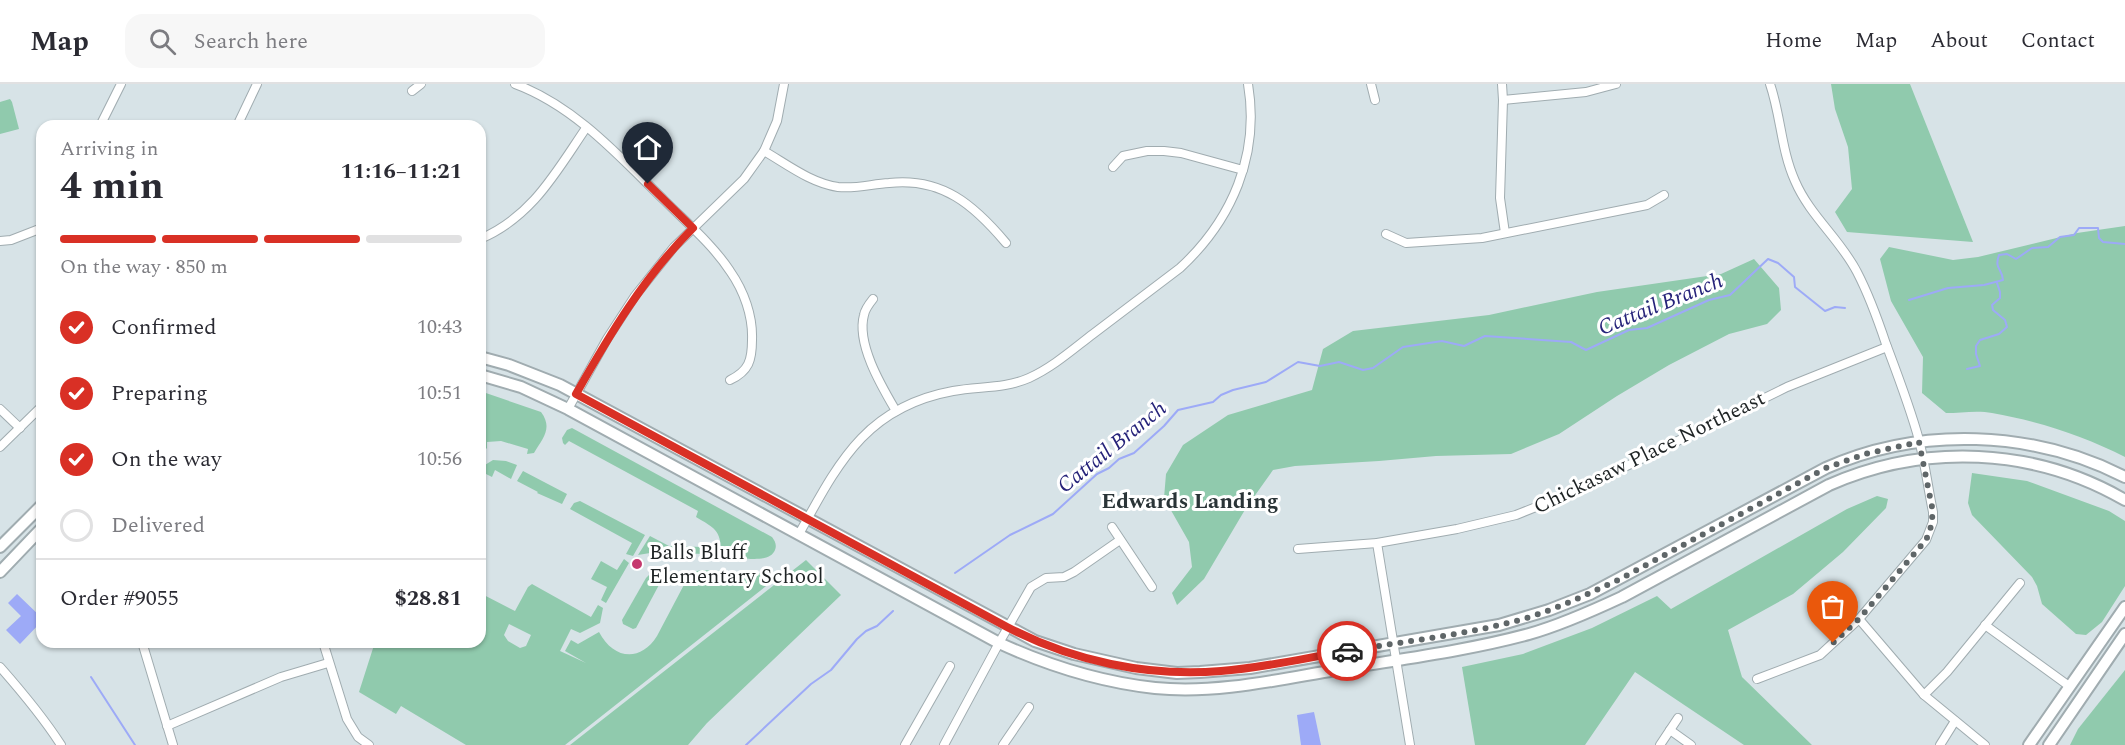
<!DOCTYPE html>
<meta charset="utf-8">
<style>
body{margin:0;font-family:Spectral,serif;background:#f7f7f7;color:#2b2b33;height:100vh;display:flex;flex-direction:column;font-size:22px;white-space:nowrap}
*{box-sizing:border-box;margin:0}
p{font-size:20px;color:#7c7c81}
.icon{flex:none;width:33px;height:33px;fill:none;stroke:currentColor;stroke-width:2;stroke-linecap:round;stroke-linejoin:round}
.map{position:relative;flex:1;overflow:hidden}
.side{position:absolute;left:36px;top:36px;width:450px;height:528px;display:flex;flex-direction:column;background:#fff;border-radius:18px;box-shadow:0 2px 4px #0004}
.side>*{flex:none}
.pin{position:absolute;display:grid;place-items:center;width:51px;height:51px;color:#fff;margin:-62px -26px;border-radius:50% 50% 50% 0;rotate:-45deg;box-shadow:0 0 6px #0007}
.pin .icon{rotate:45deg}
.courier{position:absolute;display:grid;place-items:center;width:60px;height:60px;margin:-30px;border:4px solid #d93025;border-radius:50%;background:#fff;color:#222;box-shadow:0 2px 8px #0007}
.summary em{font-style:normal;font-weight:700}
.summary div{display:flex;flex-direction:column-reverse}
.summary{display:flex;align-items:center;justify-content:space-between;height:102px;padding:0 24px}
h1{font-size:39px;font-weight:700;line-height:45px}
.bar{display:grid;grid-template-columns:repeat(4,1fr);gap:9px 6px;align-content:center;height:72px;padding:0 24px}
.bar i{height:8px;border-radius:4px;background:#e1e1e2}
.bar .selected{background:#d93025}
.bar p{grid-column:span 4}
.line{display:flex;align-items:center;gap:15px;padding:0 24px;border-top:2px solid #e1e1e2}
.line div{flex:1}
ol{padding:0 24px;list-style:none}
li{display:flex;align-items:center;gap:18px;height:66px}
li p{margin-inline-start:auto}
li .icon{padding:6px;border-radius:50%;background:#d93025;color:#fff;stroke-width:4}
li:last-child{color:#7c7c81}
li i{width:33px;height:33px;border:3px solid #e1e1e2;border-radius:50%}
header{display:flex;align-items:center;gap:36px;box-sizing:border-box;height:84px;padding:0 30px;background:#fff;border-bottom:2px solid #e1e1e2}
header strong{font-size:28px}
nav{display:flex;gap:33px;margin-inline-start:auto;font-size:21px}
.search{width:420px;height:54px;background:#f7f7f7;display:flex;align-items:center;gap:15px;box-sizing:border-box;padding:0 21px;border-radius:18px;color:#7c7c81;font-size:22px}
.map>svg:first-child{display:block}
.green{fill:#90caad;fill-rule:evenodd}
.water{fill:#9daaf7}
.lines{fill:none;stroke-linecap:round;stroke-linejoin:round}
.stream{stroke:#9daaf7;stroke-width:2}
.street-casing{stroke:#a0acb0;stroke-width:10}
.secondary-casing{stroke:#a0acb0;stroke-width:14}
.street{stroke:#fff;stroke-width:8}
.secondary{stroke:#fff;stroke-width:10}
.done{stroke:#5f6668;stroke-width:6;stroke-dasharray:0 10.8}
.route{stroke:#d93025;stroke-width:8}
.poi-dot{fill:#c5396e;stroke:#fff;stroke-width:2}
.labels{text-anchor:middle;stroke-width:6;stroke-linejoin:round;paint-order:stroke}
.street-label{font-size:21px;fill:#1e2324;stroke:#fff}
.poi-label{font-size:21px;fill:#1e2324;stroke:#fff;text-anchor:start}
.water-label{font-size:22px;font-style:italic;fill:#26237a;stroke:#fff}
.neighbourhood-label{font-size:22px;font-weight:bold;fill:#2a3437;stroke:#fff}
</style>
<header>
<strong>Map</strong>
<div class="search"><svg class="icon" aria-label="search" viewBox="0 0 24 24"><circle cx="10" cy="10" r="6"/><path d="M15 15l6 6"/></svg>Search here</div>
<nav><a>Home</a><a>Map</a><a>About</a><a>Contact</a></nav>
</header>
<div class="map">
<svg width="2125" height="661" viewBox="0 0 2125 661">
<rect width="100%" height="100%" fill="#d7e3e7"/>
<g class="green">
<path d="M 1831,0 L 1910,0 L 1973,158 L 1847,148 L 1835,128 L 1852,105 L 1848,63 L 1835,25 Z"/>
<path d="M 10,15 L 12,18 L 19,45 L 0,50 L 0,18 Z"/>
<path d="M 2125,142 L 2125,373 C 2084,352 2038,337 1992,329 C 1978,326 1960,329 1946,329 L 1922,309 L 1923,273 L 1891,217 L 1880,175 L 1889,163 L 1953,176 L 1978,173 L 2077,149 Z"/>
<path d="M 1754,175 L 1779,204 L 1781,226 L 1767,240 L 1729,250 L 1669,281 L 1617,312 L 1559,350 L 1511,370 L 1436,372 L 1379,377 L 1295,382 L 1273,386 L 1246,424 L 1204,495 L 1177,521 L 1172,509 L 1192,483 L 1189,458 L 1164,414 L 1166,390 L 1183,361 L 1228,331 L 1312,306 L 1323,265 L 1353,247 L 1489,231 L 1597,208 L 1721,190 Z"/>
<path d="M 480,307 L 541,328 C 553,344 543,354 534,369 L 527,370 L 528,365 L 501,357 L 487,358 L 487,364 L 485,366 L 482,361 L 480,361 Z"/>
<path d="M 572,344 L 772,453 C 775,457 777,461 775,466 C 769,481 738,473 725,472 L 721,469 C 721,445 714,444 696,433 L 698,427 L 569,357 L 565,361 L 563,359 L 562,354 L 567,346 Z"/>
<path d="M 493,376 L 506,377 L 517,381 L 511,395 L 495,386 L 492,393 L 486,390 L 480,399 L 480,384 Z"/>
<path d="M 523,387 L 567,410 L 562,420 L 537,409 L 538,408 L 517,397 Z"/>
<path d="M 1972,389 L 2027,397 L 2109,427 L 2125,437 L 2125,502 L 2102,538 L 2086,551 L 2076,550 L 2042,520 L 2037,502 L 2032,493 L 1972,431 L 1968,419 Z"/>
<path d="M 1877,412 L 1888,415 L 1886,424 L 1843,468 L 1793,510 L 1728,546 L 1742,593 L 1812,661 L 1744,661 L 1635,588 L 1585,661 L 1475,661 L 1462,583 L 1523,570 L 1592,544 L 1657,512 L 1671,525 L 1847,425 Z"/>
<path d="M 580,417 L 645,451 L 633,472 L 626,470 L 632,459 L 570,425 L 574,419 Z"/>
<path d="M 650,452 L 669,462 L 704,463 L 707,469 L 703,470 L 656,468 L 638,471 Z"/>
<path d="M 624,475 L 629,479 L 606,519 L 601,516 L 607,503 L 591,495 L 601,477 L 617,486 Z"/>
<path d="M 806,476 L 841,511 L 707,639 L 688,661 L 570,661 Z"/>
<path d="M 701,486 L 777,490 L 775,495 L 565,661 L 466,661 L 401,622 L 396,630 L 359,608 L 375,558 L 480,558 L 480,509 L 515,527 L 528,503 L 532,500 L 591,533 L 598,521 L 603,524 L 600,539 L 580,549 L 571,545 L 560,567 L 586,579 L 565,567 L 571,556 L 578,560 L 599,548 C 613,575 640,579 657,552 L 686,497 L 684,495 L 690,489 ZM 509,540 L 531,551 L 526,562 L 520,564 L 508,557 L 504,551 Z"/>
<path d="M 649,491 L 660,499 L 636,544 L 633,545 L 623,540 L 622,536 L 646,494 Z"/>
<path d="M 2125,586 L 2125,661 L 2070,661 L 2078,645 Z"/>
</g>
<g class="water">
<path d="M 17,510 L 42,534 L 42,537 L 20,560 L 6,546 L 21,532 L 8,519 Z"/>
<path d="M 1314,628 L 1321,661 L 1301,661 L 1297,631 Z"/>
</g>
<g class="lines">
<g class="stream">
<path d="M 1909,216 L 1948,204 L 1984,201 L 2003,196 C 2002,184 1994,185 1999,171 L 2007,170 L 2016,175 L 2032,164 L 2048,163 L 2060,153 L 2074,151 L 2079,144 L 2098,144 L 2099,154 L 2103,158 L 2125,160"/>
<path d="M 1967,285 L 1980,282 L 1976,270 L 1976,262 L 1980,256 L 1999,250 L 2007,243 L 2005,236 L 1993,226 L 1992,221 L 2000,214 L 2000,208 L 1997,199"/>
<path d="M 955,489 L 1010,451 L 1053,430 L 1097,390 L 1109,384 L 1119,375 L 1134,369 L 1164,342 L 1178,326 L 1213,318 L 1221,311 L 1233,306 L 1266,298 L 1298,278 L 1320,282 L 1339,278 L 1363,286 L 1373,284 L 1403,263 L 1442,257 L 1464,262 L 1485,252 L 1571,258 L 1586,266 L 1629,246 L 1647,244 L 1709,216 L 1730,211 L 1768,175 L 1778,179 L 1794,193 L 1795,203 L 1825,227 L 1835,223 L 1845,224"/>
<path d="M 91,593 L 135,661"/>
<path d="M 746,661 L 811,600 L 831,586 L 857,555 L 866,547 L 877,542 L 893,527"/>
</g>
<g class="street-casing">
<g id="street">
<path d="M 515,0 C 575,22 621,74 665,117 C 687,139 713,161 730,187 C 744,207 753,232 752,256 C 752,276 749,287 730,296"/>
<path d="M 1371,0 L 1375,16"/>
<path d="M 1502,0 L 1503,16 L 1500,114 L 1505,149"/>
<path d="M 412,7 L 421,0"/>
<path d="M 1503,16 L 1586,8 L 1616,0"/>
<path d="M 100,42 L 121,0"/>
<path d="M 237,42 L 257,0"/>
<path d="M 764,67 C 788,81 811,99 838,103 C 856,105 872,100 889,99 C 942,93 974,121 1006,159"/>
<path d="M 1113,83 L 1123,72 L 1147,67 L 1164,67 L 1181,69 L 1243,86"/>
<path d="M 1386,150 L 1406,159 L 1482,154 L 1647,121 L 1664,111"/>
<path d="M 480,155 C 532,133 556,88 586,44"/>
<path d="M 0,157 L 11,156 L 42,144"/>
<path d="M 873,215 C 869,220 865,225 864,231 C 856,260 882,303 896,327"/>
<path d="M 0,325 L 20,344"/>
<path d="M 568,325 L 607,255 L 635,212 L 674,163 L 744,95 L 764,67 L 777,37 L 784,0"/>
<path d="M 0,363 L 42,322"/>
<path d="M 1112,443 L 1152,503"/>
<path d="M 799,450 C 838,380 865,323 953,307 C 978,302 1004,305 1029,294 C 1053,283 1072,266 1093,250 C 1122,228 1151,206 1180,184 C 1232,136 1260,71 1248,0"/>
<path d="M 1377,459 L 1410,661"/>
<path d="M 1298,465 L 1377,459 L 1457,445 L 1516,431 L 1576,407 L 1787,303 L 1887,263"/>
<path d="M 1859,535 L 1924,611 L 1985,661"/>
<path d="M 1985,541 L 2069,602"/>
<path d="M 142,558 L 173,661"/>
<path d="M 323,558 L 347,635 L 358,653 L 369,661"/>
<path d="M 0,583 C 22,608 43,633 61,661"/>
<path d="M 1757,595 L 1820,571 L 1859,535 L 1926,456 L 1933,438 L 1933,428 C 1928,404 1925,379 1919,356 C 1910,323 1898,292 1886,260 C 1878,236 1869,211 1857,188 C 1840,155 1810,132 1795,97 C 1781,66 1781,32 1770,0"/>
<path d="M 1924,611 L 1947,588 L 2020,499"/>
<path d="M 167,642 L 281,593 L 328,579"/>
<path d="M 1670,646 L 1691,661"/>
<path d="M 905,661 L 950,582"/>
<path d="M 944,661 L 999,559 L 1031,503 L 1046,494 L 1064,493 L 1074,488 L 1120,456"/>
<path d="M 1003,661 L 1029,623"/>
<path d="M 1660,661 L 1678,634"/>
<path d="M 1940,661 L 1955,637"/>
</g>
</g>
<g class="secondary-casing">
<g id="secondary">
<path d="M 480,273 L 509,281 L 560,301 L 1035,557 L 1074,570 L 1136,584 L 1177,589 L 1200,588 L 1250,584 L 1499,541 L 1549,526 L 1590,510 L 1826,384 C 1920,342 2033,346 2125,393"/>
<path d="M 480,291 L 521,303 L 568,325 L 999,559 C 1049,582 1100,598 1155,604 C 1216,610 1276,596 1336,586 C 1401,575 1466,567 1529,550 C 1561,541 1592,527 1622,513 L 1829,401 C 1924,359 2034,363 2125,416"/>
<path d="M 0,463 L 42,421"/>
<path d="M 0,488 L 42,444"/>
<path d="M 2029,661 L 2125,523"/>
<path d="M 2049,661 L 2125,550"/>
</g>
</g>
<use href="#street" class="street"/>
<use href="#secondary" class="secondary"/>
</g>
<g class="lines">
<path class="done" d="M 1347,567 C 1406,557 1466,551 1523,535 C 1557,525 1588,510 1620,495 L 1826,384 L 1865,370 L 1919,358 L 1933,428 L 1930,447 L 1926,456 L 1859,535 L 1833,559"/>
<path class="route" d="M 648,100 L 693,144 C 644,193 610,250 576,310 L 1007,543 C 1072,577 1147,593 1221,587 C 1263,584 1305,574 1347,567"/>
</g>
<circle class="poi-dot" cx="637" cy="480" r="6"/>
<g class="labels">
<g class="street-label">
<text transform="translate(1649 368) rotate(-26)" y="7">Chickasaw Place Northeast</text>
</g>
<g class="poi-label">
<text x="649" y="475">Balls Bluff<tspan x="649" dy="24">Elementary School</tspan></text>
</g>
<g class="water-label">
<text transform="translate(1660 219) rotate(-22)" y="8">Cattail Branch</text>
<text transform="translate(1111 362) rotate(-39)" y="8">Cattail Branch</text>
</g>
<g class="neighbourhood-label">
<text x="1190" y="424">Edwards Landing</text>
</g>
</g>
</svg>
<div class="pin" style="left:1833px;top:559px;background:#ea580c"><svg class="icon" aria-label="bag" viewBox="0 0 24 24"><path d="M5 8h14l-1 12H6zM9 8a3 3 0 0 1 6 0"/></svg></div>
<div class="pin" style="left:648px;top:100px;background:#1f2937"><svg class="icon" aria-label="home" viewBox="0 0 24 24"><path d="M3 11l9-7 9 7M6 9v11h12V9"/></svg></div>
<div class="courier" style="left:1347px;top:567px"><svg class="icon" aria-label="car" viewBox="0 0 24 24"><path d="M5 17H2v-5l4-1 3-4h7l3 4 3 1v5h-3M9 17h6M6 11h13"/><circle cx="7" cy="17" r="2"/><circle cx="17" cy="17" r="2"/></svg></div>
<section class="side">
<div class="summary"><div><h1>4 min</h1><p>Arriving in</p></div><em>11:16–11:21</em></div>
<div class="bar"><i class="selected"></i><i class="selected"></i><i class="selected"></i><i></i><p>On the way · 850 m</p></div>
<ol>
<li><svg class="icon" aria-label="check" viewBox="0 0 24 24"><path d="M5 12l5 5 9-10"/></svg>Confirmed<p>10:43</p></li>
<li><svg class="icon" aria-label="check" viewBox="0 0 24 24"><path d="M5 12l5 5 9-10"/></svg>Preparing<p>10:51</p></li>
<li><svg class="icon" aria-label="check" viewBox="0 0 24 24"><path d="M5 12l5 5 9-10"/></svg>On the way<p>10:56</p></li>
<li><i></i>Delivered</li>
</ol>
<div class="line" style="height:78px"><div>Order #9055</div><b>$28.81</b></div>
</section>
</div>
